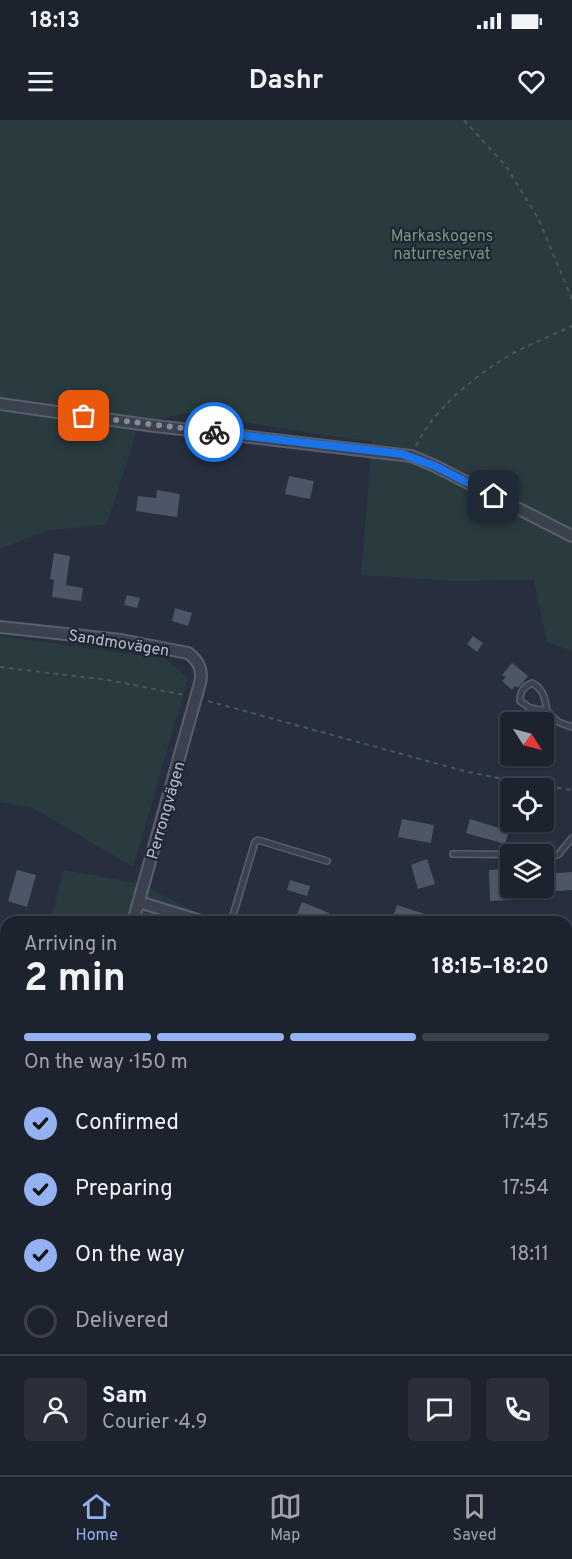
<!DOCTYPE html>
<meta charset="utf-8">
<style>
body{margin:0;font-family:Overpass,sans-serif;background:#2a2f3a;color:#f1f3f6;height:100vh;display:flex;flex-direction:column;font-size:22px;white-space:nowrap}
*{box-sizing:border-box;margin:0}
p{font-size:20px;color:#a0a4aa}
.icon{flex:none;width:33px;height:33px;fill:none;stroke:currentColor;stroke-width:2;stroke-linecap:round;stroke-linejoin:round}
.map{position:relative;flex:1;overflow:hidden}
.drawer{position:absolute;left:0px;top:796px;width:573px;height:560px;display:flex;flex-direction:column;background:#1d232e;border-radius:18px 18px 0 0;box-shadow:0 2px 4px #0004,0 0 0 2px #3b404a}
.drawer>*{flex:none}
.needle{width:39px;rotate:126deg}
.controls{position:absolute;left:500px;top:592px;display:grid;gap:12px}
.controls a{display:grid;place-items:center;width:54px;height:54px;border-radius:6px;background:#1d232e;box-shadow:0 2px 4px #0004,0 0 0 2px #3b404a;font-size:30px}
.pin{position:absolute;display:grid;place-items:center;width:51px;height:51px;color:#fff;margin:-26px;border-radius:12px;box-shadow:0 3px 9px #0006}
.courier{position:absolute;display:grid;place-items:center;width:60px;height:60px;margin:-30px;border:4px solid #1a73e8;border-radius:50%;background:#fff;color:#222;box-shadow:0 2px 8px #0007}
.summary em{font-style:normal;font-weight:700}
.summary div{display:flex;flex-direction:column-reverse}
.summary{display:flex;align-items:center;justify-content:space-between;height:102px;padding:0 24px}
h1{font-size:39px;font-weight:700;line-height:45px}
.bar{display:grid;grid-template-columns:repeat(4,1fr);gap:9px 6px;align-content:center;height:72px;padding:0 24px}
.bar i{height:8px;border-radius:4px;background:#3b404a}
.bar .on{background:#94b2f1}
.bar p{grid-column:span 4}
.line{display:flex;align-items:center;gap:15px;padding:0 24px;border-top:2px solid #3b404a}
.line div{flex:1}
.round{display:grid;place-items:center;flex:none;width:63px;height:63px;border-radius:6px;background:#2a2f3a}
ol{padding:0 24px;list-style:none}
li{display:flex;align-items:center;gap:18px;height:66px}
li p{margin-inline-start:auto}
li .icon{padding:6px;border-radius:50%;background:#94b2f1;color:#111;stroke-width:4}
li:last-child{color:#a0a4aa}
li i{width:33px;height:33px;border:3px solid #3b404a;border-radius:50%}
.status{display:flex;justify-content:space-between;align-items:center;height:42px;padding:0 30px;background:#1d232e;direction:ltr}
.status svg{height:16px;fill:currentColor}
header{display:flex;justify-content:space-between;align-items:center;height:78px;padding:0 24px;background:#1d232e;font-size:27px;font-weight:700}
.tabs{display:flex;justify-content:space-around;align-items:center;height:84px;border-top:2px solid #3b404a;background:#1d232e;font-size:16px;color:#a0a4aa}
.tabs a{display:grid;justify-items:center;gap:3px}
.tabs .on{color:#94b2f1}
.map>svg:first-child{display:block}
.green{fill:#293b3f}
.building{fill:#4d5666}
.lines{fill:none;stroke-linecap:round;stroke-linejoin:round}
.lane-casing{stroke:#585f6c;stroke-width:8}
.street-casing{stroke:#585f6c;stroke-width:14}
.secondary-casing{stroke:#585f6c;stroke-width:18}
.path{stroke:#47585c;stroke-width:2;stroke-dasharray:4.5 4.5;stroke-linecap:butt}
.lane{stroke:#3b414e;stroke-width:5}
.street{stroke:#3b414e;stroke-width:10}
.secondary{stroke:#495060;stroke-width:15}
.done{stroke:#858b98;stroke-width:6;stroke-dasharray:0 10.8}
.route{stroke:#1a73e8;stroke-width:8}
.labels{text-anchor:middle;stroke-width:4.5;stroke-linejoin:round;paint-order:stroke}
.park-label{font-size:16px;fill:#70987b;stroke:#1f2633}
.street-label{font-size:16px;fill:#b7bdc9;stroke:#1f2633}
</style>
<div class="status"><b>18:13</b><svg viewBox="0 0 49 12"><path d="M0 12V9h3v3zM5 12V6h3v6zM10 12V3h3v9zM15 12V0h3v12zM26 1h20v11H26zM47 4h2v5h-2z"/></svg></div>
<header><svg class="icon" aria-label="menu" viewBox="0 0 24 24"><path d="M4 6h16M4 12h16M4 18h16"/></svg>Dashr<svg class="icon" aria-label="heart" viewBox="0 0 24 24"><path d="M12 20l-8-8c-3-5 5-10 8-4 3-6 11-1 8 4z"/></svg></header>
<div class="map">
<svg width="572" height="1355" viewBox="0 0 572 1355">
<rect width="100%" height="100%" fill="#272f3e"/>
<g class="green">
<path d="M 0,0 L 572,0 L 572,531 L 547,522 L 534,460 L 450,461 L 361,455 L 372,321 L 324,315 L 187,293 L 139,304 L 107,404 L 45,411 L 0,429 Z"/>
<path d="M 0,516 L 166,539 L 188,558 L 133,747 L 33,688 L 0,682 Z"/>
<path d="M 64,750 L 141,764 L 205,797 L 207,802 L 50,802 Z"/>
<path d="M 0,863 L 6,866 L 6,1158 L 0,1160 Z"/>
<path d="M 567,1010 L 572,1012 L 572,1118 L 567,1118 Z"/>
<path d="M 567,1140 L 572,1141 L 571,1355 L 388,1355 L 394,1350 L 567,1350 Z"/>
<path d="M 6,1183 L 6,1350 L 186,1350 L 190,1355 L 0,1355 L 0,1186 Z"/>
</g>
<g class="building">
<path d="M 289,356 L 314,361 L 310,379 L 285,374 Z"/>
<path d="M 157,370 L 180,374 L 177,397 L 136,391 L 138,376 L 156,378 Z"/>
<path d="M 54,433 L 70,436 L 66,465 L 83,468 L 81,481 L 52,477 L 54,460 L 50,459 Z"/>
<path d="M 127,475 L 140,478 L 137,488 L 124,485 Z"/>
<path d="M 175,488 L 192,493 L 188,506 L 172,501 Z"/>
<path d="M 473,516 L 483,523 L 477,532 L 467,524 Z"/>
<path d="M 512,543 L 528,556 L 518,568 L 515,566 L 512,570 L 502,561 L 506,557 L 502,555 Z"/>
<path d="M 402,699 L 434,705 L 431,723 L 398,717 Z"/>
<path d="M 470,699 L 509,711 L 505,724 L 466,713 Z"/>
<path d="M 427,739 L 435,764 L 418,769 L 411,745 Z"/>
<path d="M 508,749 L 509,768 L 515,768 L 516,780 L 490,781 L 489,750 Z"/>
<path d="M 17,750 L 36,755 L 27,787 L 8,781 Z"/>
<path d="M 572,752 L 572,770 L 543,772 L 543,754 Z"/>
<path d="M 290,760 L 310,766 L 307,776 L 287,770 Z"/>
<path d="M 302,782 L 329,793 L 325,802 L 294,802 Z"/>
<path d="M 397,785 L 443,800 L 442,802 L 391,802 Z"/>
</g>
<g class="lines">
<g class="lane-casing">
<g id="lane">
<path d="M 547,591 C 545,579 544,569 532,563 C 523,567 520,572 520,581 L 530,588 L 547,591 L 558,602 L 572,607"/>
<path d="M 453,734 L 558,735 L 572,718"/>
<path d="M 231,802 L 255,722 L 258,720 L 327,741"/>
</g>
</g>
<g class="street-casing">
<g id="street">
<path d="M 0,284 L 147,305 L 411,336 L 435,346 L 572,416"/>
<path d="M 0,507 L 121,520 L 188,533 C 199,541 203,550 200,563 L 133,802"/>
<path d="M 139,782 L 204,802"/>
<path d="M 567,915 L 572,916"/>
<path d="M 0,926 L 6,931"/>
</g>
</g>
<g class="secondary-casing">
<g id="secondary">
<path d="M 567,1120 L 572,1120"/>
<path d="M 0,1163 L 6,1160"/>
</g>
</g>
<g class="path">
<path d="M 464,0 L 506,46 L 538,98 L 572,179"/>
<path d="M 416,326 C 433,291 468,262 500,241 C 522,227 549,217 572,206"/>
<path d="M 0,547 L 108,560 L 185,575"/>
<path d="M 208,581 L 464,651 L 523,663 L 572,670"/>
<path d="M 0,1225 L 6,1222"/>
<path d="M 0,1266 L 6,1275"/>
<path d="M 196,1350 L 200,1355"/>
<path d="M 35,1355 L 35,1350"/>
</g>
<use href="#lane" class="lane"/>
<use href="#street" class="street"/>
<use href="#secondary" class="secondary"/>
</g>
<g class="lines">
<path class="done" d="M 84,296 L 214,312"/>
<path class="route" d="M 214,312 L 402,334 L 435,346 L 494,376"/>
</g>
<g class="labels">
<g class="park-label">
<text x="442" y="121">Markaskogens<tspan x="442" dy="18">naturreservat</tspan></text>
</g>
<g class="street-label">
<text transform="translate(119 522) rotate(9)" y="6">Sandmovägen</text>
<text transform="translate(165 690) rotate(-74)" y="6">Perrongvägen</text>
</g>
</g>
</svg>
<div class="controls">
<a><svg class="needle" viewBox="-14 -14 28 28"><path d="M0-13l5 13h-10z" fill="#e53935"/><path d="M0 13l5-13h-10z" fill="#a0a4aa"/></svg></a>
<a><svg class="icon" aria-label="locate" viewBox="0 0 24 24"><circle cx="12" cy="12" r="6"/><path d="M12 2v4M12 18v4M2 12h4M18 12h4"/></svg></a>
<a><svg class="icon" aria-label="layers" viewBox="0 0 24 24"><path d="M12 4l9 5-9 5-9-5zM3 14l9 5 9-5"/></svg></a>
</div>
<div class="pin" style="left:84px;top:296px;background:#ea580c"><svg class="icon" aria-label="bag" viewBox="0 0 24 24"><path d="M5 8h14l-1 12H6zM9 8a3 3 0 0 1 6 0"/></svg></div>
<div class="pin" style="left:494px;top:376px;background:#1f2937"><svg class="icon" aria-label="home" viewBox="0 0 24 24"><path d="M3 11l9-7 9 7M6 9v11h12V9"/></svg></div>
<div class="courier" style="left:214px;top:312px"><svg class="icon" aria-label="bike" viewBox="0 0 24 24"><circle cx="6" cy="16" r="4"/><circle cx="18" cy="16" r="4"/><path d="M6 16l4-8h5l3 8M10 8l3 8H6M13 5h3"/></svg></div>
<section class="drawer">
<div class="summary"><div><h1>2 min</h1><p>Arriving in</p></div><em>18:15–18:20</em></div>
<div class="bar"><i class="on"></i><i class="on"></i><i class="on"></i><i></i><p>On the way · 150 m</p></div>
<ol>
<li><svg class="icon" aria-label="check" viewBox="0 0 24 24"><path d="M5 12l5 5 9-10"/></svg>Confirmed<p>17:45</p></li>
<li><svg class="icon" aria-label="check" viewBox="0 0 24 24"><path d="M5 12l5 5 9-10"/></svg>Preparing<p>17:54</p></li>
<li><svg class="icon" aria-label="check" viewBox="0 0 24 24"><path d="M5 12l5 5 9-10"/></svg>On the way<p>18:11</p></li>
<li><i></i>Delivered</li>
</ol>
<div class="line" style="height:108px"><a class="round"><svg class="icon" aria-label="person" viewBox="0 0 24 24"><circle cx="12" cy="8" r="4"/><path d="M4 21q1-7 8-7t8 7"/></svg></a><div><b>Sam</b><p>Courier · 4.9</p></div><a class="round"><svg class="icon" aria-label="chat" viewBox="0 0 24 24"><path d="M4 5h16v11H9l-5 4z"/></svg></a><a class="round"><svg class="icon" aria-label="phone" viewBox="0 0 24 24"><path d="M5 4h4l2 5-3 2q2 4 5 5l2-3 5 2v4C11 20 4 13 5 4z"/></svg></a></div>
</section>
</div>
<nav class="tabs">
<a class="on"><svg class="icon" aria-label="home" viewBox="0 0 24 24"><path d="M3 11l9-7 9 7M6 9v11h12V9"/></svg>Home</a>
<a><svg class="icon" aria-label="map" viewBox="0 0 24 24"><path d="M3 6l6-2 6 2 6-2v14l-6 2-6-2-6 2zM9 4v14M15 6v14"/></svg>Map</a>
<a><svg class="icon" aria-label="saved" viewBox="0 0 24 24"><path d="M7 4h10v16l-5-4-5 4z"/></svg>Saved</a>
</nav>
